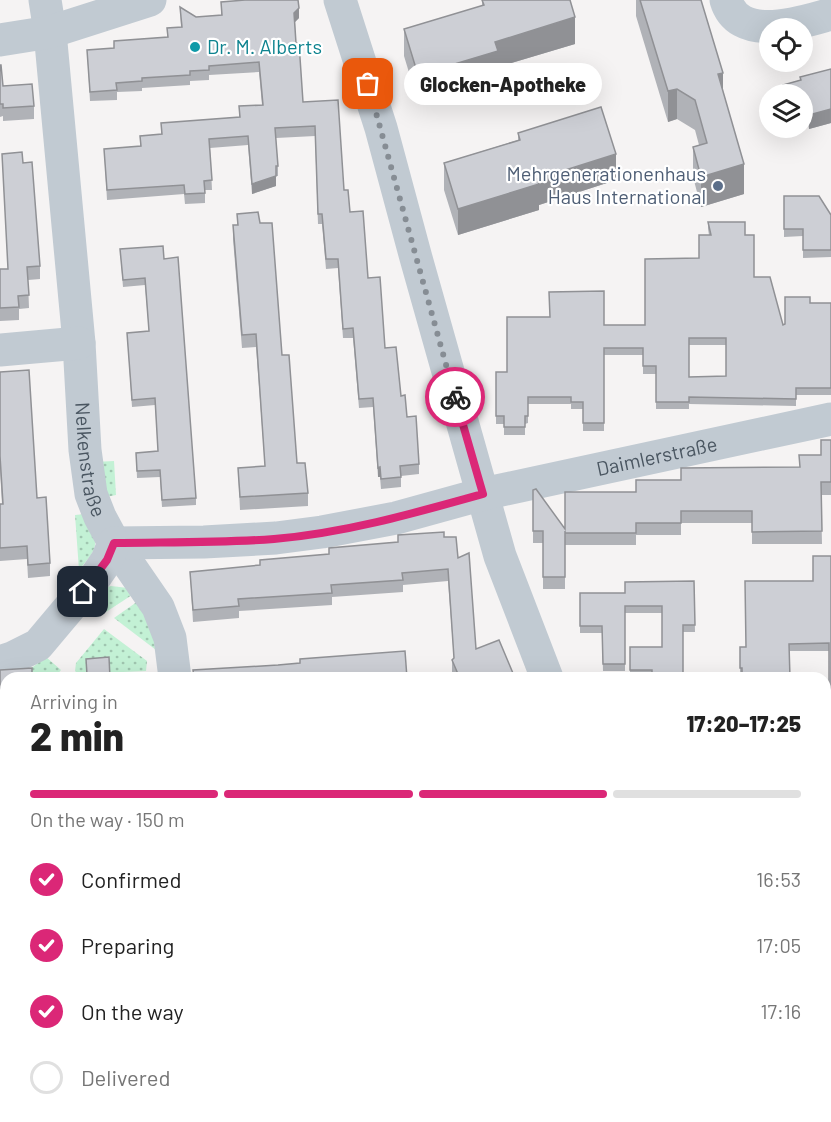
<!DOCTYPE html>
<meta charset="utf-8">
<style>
body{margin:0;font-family:Barlow,sans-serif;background:#f2f2f2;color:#222;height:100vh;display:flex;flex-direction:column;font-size:22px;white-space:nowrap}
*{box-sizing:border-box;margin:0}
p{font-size:20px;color:#767676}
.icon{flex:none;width:33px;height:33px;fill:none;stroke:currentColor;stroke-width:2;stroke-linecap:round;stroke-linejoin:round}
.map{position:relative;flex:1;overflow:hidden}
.panel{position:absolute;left:0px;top:672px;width:831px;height:450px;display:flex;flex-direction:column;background:#fff;border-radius:18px 18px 0 0;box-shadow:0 6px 24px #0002}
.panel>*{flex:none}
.fabs{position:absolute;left:759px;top:18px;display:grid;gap:12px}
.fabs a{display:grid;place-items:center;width:54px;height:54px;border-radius:50%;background:#fff;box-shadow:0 6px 24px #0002;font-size:30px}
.pin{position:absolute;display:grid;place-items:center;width:51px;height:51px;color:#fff;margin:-26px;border-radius:12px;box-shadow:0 3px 9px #0006}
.courier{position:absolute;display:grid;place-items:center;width:60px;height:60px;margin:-30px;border:4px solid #db2777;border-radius:50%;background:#fff;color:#222;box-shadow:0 2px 8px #0007}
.bubble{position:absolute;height:42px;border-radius:21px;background:#fff;box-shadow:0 6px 24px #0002;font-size:20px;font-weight:800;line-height:42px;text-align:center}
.overview em{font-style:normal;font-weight:800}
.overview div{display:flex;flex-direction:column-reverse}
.overview{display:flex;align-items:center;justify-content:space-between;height:102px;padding:0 30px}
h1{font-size:39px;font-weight:800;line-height:45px}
.bar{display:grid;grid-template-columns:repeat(4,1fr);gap:9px 6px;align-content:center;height:72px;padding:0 30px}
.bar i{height:8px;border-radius:4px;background:#e0e0e0}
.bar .on{background:#db2777}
.bar p{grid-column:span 4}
ol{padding:0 30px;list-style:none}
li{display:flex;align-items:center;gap:18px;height:66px}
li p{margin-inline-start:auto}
li .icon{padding:6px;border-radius:50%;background:#db2777;color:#fff;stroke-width:4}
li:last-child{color:#767676}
li i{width:33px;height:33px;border:3px solid #e0e0e0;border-radius:50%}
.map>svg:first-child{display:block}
.grass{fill:url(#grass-dots)}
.park{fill:#c3f1d5}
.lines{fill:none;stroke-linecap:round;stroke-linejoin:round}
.minor{stroke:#c1cad2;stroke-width:33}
.wall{fill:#b0b2b7;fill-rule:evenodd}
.shaded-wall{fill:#909195}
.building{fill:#cdcfd5;stroke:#909195;stroke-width:1.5;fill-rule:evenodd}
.done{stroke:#868d94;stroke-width:6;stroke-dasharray:0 10.8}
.route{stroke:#db2777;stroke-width:8}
.culture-dot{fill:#0f9aa8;stroke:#fff;stroke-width:2}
.service-dot{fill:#5c6f8a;stroke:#fff;stroke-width:2}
.labels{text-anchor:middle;stroke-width:4.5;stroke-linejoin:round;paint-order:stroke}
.culture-label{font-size:20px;fill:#0d838f;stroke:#fff;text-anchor:start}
.service-label{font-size:20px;fill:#4e5e75;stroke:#fff;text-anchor:end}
.street-label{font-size:20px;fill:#4a5661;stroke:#fff}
</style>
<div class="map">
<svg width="831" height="1122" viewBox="0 0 831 1122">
<defs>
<pattern id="grass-dots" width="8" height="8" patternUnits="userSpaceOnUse" patternTransform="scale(1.5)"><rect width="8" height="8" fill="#c3f1d5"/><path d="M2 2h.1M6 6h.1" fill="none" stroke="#a0c6b0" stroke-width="1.8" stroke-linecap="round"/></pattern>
</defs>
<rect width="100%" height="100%" fill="#f5f3f3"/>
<g class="grass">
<path d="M 114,461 L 116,495 L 101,498 L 94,462 Z"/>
<path d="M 85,514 C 97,545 102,543 79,570 L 75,515 Z"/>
<path d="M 111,586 L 128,588 L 135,593 L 106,612 L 90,600 L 104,588 Z"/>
<path d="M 141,599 L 153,618 L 156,650 L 114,618 Z"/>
<path d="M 104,629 L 147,661 L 146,671 L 78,674 L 75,671 L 76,663 Z"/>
<path d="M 46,657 L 61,670 L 56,676 L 11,678 L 29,670 Z"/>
</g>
<rect class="park" x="0" y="812" width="6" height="36"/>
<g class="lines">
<g class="minor">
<path id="s1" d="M 45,0 L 50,32 L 79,343 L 85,450 L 91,494 L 100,517 L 114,543 L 158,607 L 170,638 L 175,678"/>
<path d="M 340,0 L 381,128 L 416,258 L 500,556 L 547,678"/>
<path d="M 726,0 C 739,44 802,22 831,14"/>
<path d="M 0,40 L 50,32 L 150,0"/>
<path d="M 0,350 L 79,343"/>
<path id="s2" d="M 114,543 L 204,542 L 276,538 L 322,532 L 396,518 L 483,494 L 831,419"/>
<path d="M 0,662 L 12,658 L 38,645 L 96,576 L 107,560 L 114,543"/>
<path d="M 825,1082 L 831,1082"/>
<path d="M 769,1116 L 771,1122"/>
<path d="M 0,1120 L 26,1116"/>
</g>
</g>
<g class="wall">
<path d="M 482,0 L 575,44 L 498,67 L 498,77 L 418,102 L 404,56 L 404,29 L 482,6 Z"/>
<path d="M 636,0 L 701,0 L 723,92 L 744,194 L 701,207 L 693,177 L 693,147 L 699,145 L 695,130 L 677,119 L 668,122 L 636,16 Z"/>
<path d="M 221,2 L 299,18 L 295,22 L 296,43 L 303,102 L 344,190 L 368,278 L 385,348 L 401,396 L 419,464 L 419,474 L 401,476 L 401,487 L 381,489 L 380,477 L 378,477 L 373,407 L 359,408 L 353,338 L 343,338 L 338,268 L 326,269 L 322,224 L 318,224 L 315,136 L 276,138 L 278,166 L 278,176 L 276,176 L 276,186 L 252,194 L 248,145 L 210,148 L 212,190 L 205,190 L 205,203 L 185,204 L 184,194 L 107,200 L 104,149 L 140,146 L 140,136 L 161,134 L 161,123 L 239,117 L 239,106 L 262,105 L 259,72 L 209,75 L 209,80 L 190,81 L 190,85 L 142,88 L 142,91 L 117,92 L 117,100 L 90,101 L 87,50 L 114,49 L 114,41 L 167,37 L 167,28 L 181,27 L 180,7 L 196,17 L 221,15 Z"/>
<path d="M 0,65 L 3,86 L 34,106 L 34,119 L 3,121 L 3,116 L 0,117 Z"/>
<path d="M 831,69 L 831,123 L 809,129 L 802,94 L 783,94 L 783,85 L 800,80 L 800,77 Z"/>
<path d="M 518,133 L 616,180 L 539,205 L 539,210 L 458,235 L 444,190 L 444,163 L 518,140 Z"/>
<path d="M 2,154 L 23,163 L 40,266 L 40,279 L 28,280 L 29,308 L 19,309 L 19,320 L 0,321 L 0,269 L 8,269 Z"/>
<path d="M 784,196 L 831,215 L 831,257 L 803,258 L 803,236 L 784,237 Z"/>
<path d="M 237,214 L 260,223 L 282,355 L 297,463 L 308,493 L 308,506 L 240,510 L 238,468 L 265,466 L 256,347 L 242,348 L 233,239 L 233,225 L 237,225 Z"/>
<path d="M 708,222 L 745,235 L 754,277 L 783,325 L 785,324 L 810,303 L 831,303 L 831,395 L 796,395 L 796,406 L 689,404 L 689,409 L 656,409 L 656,374 L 643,374 L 643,355 L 604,355 L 604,431 L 583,431 L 583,409 L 571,409 L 571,404 L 528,404 L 528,423 L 525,424 L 525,435 L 504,435 L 504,424 L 496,424 L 496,372 L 507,372 L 604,325 L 645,325 L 699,258 L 709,235 L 708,229 ZM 689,345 L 726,345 L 726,376 L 689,377 Z"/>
<path d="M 120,249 L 164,259 L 196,498 L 196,505 L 162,507 L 160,477 L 137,478 L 136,453 L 158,451 L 155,405 L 132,407 L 127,333 L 149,331 L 145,285 L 123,287 Z"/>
<path d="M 0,372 L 37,498 L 50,563 L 50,576 L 28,578 L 27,559 L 0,561 L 0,504 L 2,504 L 0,470 Z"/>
<path d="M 831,440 L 831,495 L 821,495 L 822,544 L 752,544 L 752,523 L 681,523 L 681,535 L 636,535 L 636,545 L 565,545 L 565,543 L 565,589 L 543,589 L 543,543 L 533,543 L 533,490 L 565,529 L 636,492 L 681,480 L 799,467 L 821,455 Z"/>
<path d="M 444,537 L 458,558 L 476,649 L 515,678 L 453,676 L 452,672 L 452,660 L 454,659 L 448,581 L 403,585 L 403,592 L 332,597 L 332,605 L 239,611 L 239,618 L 193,622 L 190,572 L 260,565 L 329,555 L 329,548 L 398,543 Z"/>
<path d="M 831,556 L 831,744 L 825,744 L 825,694 L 829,694 L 829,651 L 789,651 L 742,676 L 740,676 L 740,647 L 746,647 L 813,581 Z"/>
<path d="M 694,581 L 695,632 L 683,632 L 652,677 L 630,677 L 630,647 L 662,647 L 662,613 L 625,613 L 625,671 L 603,671 L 602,633 L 580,633 L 580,593 L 625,593 Z"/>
<path d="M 0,670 L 6,678 L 6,740 L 0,740 Z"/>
<path d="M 825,774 L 831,774 L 831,835 L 825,836 Z"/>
<path d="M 825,929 L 831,930 L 831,994 L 830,994 L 830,1006 L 825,1006 Z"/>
<rect x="0" y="985" width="6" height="63"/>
</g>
<g class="shaded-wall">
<path d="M 299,8 L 299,18 L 294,23 L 294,13 Z"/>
<path d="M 575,17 L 575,44 L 498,67 L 498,77 L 418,102 L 418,75 L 495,42 Z"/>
<path d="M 723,73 L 723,103 L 718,74 Z"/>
<path d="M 677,89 L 677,119 L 668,122 L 668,91 Z"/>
<path d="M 806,102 L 806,116 L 802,117 L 802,103 Z"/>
<path d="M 831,109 L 831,123 L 809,129 L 809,115 Z"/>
<path d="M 616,154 L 616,180 L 539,205 L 539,210 L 458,235 L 458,209 L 537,179 Z"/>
<path d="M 744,164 L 744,194 L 701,207 L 701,177 Z"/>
<path d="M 276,176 L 276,186 L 252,194 L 252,184 Z"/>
<path d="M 380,467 L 380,477 L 378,477 L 378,468 Z"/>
</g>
<g class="building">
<path d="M 245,0 L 298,0 L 299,8 L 294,13 L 296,43 L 299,43 L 303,102 L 338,100 L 344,190 L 348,190 L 350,212 L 363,211 L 368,278 L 380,277 L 385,348 L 396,347 L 401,396 L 405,395 L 407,417 L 416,416 L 419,464 L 400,466 L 401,477 L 381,479 L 380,467 L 378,468 L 373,398 L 359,399 L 353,328 L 343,329 L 338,259 L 326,259 L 322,214 L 318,214 L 315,126 L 275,128 L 278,166 L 276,166 L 276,176 L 252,184 L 248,136 L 209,139 L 212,180 L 204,181 L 205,193 L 185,194 L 184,185 L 107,190 L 104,149 L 141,146 L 140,136 L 162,134 L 161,123 L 240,117 L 239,106 L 263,105 L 259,62 L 209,66 L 209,70 L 190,71 L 190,75 L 142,78 L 142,81 L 116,83 L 117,90 L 90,92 L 87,50 L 114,48 L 114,41 L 168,37 L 167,28 L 182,27 L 180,7 L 196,17 L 222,15 L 221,2 Z"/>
<path d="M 482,0 L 570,0 L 575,17 L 495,42 L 498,51 L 418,75 L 404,29 L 484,5 Z"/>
<path d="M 640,0 L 701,0 L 723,73 L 718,74 L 744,164 L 701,177 L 693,147 L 707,143 L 695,100 L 677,89 L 668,91 Z"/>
<path d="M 0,65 L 1,65 L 3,86 L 32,84 L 34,106 L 3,108 L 3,104 L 0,104 Z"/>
<path d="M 831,69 L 831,109 L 809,115 L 806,102 L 802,103 L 802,94 L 786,94 L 783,85 L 801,80 L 800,77 Z"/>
<path d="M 601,107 L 616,154 L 537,179 L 539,184 L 458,209 L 444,163 L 520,140 L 518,133 Z"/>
<path d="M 22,152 L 23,163 L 32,162 L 40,266 L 27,267 L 29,295 L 18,296 L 19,307 L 0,308 L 0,269 L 8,269 L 2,154 Z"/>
<path d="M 784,196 L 819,196 L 831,215 L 831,250 L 803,250 L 803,229 L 784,229 Z"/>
<path d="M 258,212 L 260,223 L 272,223 L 282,355 L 289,355 L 297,463 L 305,463 L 308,493 L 240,497 L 238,468 L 265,466 L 256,334 L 242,335 L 233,225 L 238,225 L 237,214 Z"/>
<path d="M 708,222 L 745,222 L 745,235 L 754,235 L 754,277 L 770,277 L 783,325 L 785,324 L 785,297 L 810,297 L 810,303 L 831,303 L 831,388 L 796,388 L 796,399 L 689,397 L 689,402 L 656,402 L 656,366 L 643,366 L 643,348 L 604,348 L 604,423 L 583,423 L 583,402 L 571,402 L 571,397 L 528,397 L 528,416 L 525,416 L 525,427 L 504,427 L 504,416 L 496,416 L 496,372 L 507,372 L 507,317 L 550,317 L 549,292 L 604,291 L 604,325 L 645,325 L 645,259 L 699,258 L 699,235 L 711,235 ZM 689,338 L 726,338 L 726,376 L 689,377 Z"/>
<path d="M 163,246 L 164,259 L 178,257 L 196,498 L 162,500 L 160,470 L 137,471 L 136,453 L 158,451 L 155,398 L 132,400 L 127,333 L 149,331 L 145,278 L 123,280 L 120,249 Z"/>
<path d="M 29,370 L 37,498 L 46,497 L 50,563 L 28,565 L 27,546 L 0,548 L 0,504 L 3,504 L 0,456 L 0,372 Z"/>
<path d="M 821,440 L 831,440 L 831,482 L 821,482 L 822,531 L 752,532 L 752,511 L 681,511 L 681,523 L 636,523 L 636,533 L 565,533 L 565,531 L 565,577 L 543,577 L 543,531 L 533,531 L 533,490 L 536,489 L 565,529 L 565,492 L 636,492 L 636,480 L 681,480 L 681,468 L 800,467 L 799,455 L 821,455 Z"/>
<path d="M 444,532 L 444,537 L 456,537 L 458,558 L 469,553 L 476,649 L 499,640 L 515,678 L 448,678 L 458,674 L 452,660 L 454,658 L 448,569 L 402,573 L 403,580 L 331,585 L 332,593 L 238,599 L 239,606 L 193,610 L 190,572 L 260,565 L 260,560 L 329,554 L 329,548 L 398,542 L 398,535 Z"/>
<path d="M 813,556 L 831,556 L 831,737 L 825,737 L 825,694 L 829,694 L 829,643 L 789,644 L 790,678 L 742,678 L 742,668 L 740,668 L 740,647 L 746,647 L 745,581 L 813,581 Z"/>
<path d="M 694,581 L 695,625 L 683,625 L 683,678 L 652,678 L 652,670 L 630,670 L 630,647 L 662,647 L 662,606 L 625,606 L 625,664 L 603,664 L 602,626 L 580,626 L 580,593 L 625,593 L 625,582 Z"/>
<path d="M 405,651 L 407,678 L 194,678 L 193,670 L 278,665 L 300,663 L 300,659 Z"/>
<path d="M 109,657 L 110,678 L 55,678 L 87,675 L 86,659 Z"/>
<path d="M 32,668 L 32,677 L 49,676 L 49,678 L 6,678 L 6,702 L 0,702 L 0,670 Z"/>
<rect x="825" y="774" width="6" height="54"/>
<path d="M 825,929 L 831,930 L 831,979 L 829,980 L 830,991 L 825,991 Z"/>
<path d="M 0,985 L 6,985 L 6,1040 L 0,1041 Z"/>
<path d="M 448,1116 L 450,1122 L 398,1122 L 398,1120 L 402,1120 L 402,1117 Z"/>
<rect x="646" y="1116" width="34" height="6"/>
<path d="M 609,1118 L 609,1120 L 612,1120 L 612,1122 L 451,1122 Z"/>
<path d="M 731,1118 L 732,1122 L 720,1122 Z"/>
</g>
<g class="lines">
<path class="done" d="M 368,84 L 455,397"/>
<path class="route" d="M 83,592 L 107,560 L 114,543 C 168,542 221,543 274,539 C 345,533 415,513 483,494 L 455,397"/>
</g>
<circle class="culture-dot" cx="195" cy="47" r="6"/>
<circle class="service-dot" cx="718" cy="186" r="6"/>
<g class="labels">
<g class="culture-label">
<text x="207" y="54">Dr. M. Alberts</text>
</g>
<g class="service-label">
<text x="706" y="181">Mehrgenerationenhaus<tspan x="706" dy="23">Haus International</tspan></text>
</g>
<g class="street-label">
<text dy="7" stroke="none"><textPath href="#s2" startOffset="552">Daimlerstraße</textPath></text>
<text dy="7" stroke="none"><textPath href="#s1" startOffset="462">Nelkenstraße</textPath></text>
</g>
</g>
</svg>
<div class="fabs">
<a><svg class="icon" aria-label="locate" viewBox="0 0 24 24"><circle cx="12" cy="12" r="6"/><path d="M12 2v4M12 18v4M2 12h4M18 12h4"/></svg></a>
<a><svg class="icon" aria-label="layers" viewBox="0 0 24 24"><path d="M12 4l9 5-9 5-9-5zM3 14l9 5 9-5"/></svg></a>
</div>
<div class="pin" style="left:368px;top:84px;background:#ea580c"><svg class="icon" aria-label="bag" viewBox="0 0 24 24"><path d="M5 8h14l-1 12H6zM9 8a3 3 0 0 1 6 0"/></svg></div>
<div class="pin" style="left:83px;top:592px;background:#1f2937"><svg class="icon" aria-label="home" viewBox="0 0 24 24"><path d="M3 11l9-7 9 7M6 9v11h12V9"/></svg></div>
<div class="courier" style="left:455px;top:397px"><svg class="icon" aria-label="bike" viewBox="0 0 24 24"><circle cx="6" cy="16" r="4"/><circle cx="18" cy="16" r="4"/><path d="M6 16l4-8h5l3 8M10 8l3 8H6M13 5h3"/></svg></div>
<div class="bubble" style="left:404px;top:63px;width:198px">Glocken-Apotheke</div>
<section class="panel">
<div class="overview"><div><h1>2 min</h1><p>Arriving in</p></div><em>17:20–17:25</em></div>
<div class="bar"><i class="on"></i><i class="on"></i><i class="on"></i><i></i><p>On the way · 150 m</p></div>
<ol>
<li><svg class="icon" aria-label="check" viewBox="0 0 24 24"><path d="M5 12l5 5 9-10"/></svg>Confirmed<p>16:53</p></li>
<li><svg class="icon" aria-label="check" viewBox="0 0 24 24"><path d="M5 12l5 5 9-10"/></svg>Preparing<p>17:05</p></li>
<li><svg class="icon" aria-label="check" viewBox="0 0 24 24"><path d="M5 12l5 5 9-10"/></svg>On the way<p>17:16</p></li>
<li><i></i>Delivered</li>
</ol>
</section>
</div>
